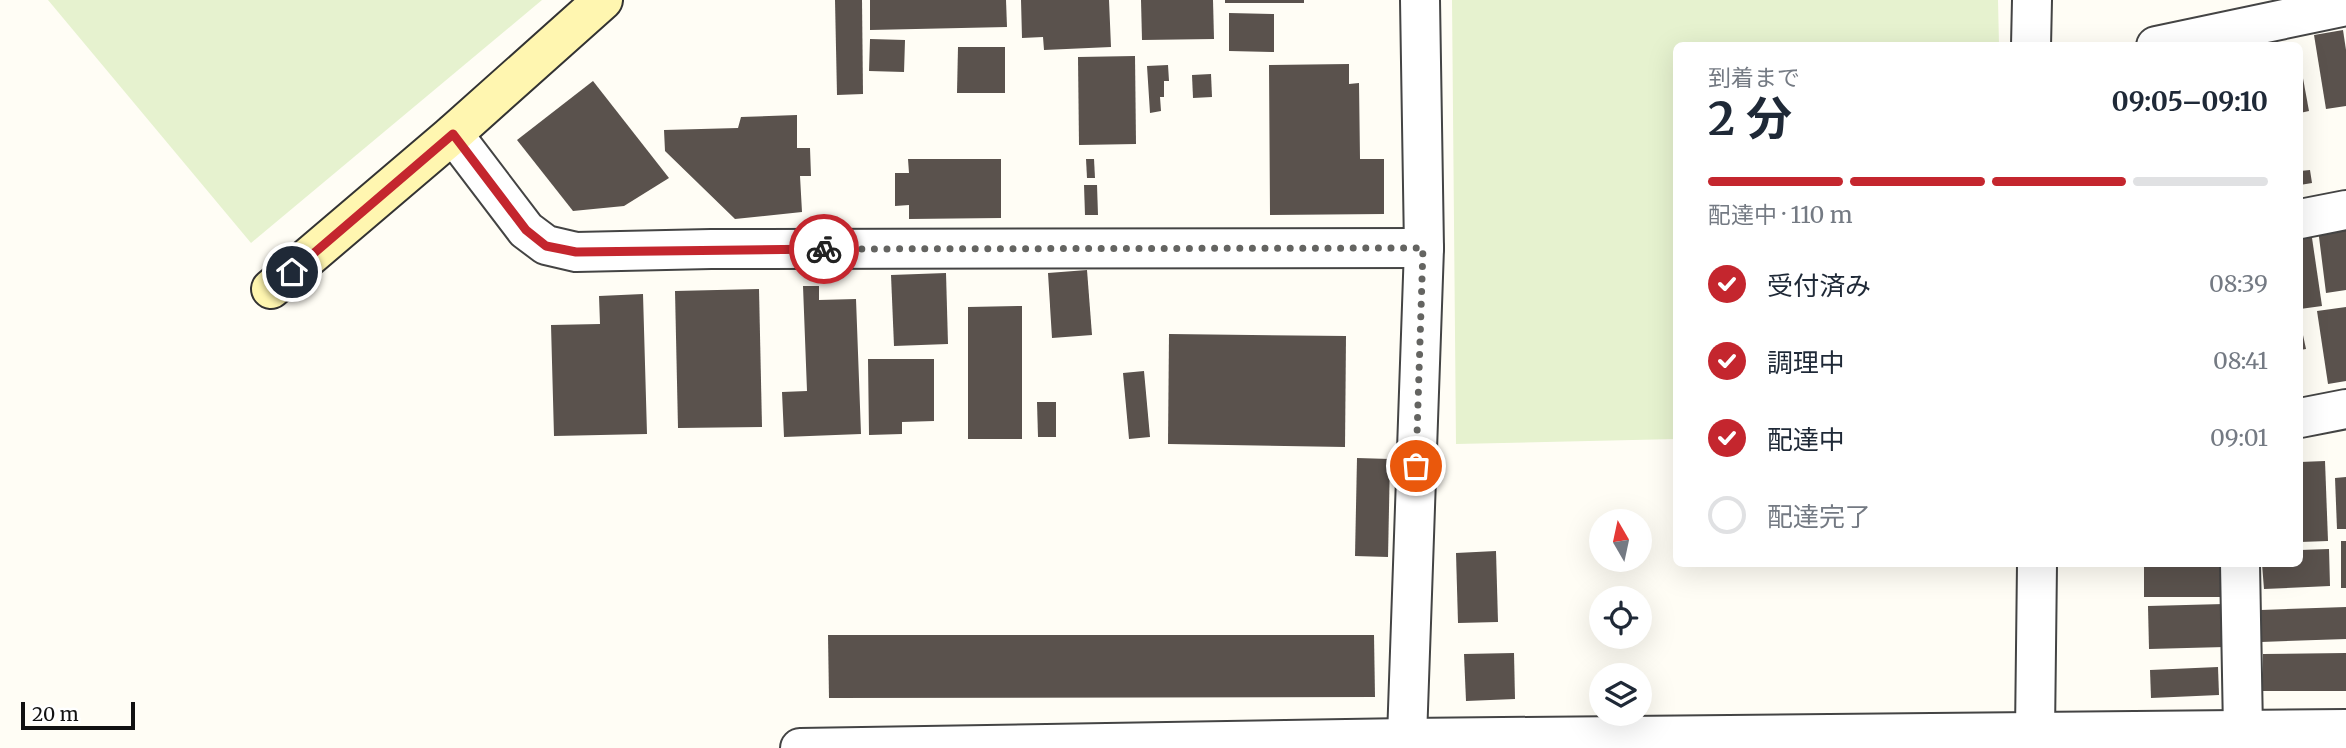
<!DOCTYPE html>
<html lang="ja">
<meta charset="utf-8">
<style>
body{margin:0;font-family:Merriweather,"Noto Sans JP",serif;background:#f6f6f7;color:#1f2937;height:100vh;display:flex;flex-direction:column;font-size:26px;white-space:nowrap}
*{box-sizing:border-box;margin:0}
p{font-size:23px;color:#747a83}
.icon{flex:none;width:38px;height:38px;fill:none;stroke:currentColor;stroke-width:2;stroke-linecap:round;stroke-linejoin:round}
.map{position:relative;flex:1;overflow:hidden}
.panel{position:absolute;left:1673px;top:42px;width:630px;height:525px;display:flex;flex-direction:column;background:#fff;border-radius:10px;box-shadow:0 7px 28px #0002}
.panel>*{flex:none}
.needle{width:46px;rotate:351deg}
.tools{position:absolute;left:1589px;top:509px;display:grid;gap:14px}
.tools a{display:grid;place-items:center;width:63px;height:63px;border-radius:50%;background:#fff;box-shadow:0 7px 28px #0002;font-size:35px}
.scale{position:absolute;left:21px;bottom:18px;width:114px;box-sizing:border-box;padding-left:7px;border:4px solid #111;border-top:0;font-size:19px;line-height:24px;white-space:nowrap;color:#111;-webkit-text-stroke:5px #fff;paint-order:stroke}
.pin{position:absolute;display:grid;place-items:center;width:60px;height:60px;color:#fff;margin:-30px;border:4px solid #fff;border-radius:50%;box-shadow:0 2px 7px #0007}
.courier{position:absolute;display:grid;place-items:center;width:70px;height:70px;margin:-35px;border:5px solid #c4262e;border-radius:50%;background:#fff;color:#222;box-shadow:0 2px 9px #0007}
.overview em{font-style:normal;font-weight:700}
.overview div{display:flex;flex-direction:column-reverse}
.overview{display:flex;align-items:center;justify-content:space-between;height:119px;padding:0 35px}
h1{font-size:46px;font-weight:700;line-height:52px}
.bar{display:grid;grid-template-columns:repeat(4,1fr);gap:10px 7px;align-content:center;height:84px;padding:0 35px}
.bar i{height:9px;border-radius:5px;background:#e0e1e3}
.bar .active{background:#c4262e}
.bar p{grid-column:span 4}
ol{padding:0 35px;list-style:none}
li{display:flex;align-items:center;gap:21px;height:77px}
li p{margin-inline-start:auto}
li .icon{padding:7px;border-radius:50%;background:#c4262e;color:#fff;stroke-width:4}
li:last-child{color:#747a83}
li i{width:38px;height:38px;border:4px solid #e0e1e3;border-radius:50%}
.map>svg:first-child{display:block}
.pitch{fill:#e6f2cf}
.building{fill:#5a524d}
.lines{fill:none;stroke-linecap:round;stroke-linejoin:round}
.street-casing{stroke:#444;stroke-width:42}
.secondary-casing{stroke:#333;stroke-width:42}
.street{stroke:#fff;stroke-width:38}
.secondary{stroke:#fff6b0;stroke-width:38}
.done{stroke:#646461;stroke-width:7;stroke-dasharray:0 12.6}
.route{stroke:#c4262e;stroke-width:9}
</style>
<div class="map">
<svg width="2346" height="748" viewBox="0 0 2346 748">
<rect width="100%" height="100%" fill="#fffdf5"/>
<g class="pitch">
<path d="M 48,0 L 542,0 L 251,243 Z"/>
<path d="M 1452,0 L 1998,0 L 1999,45 L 1676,46 L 1676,439 L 1456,444 Z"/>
</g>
<g class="building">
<path d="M 835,0 L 862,0 L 863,94 L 837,95 Z"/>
<path d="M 870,0 L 1006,0 L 1007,27 L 870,30 Z"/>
<path d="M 1021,0 L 1109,0 L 1111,47 L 1044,50 L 1043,37 L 1022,38 Z"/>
<path d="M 1141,0 L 1213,0 L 1214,39 L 1142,40 Z"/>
<rect x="1225" y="0" width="79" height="3"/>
<path d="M 1229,13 L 1274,14 L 1274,52 L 1229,51 Z"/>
<path d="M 2343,30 L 2346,50 L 2346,106 L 2326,109 L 2314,35 Z"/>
<path d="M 870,39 L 905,40 L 904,72 L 869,71 Z"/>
<path d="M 958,47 L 1005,47 L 1005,93 L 957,93 Z"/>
<path d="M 1135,56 L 1136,144 L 1079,145 L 1078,57 Z"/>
<path d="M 2300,62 L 2309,111 L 2300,113 Z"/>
<path d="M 1349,64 L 1349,84 L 1359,83 L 1360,159 L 1384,159 L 1384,214 L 1270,215 L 1269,65 Z"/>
<path d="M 1168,65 L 1169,81 L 1164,81 L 1164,97 L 1160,97 L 1161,111 L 1150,113 L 1147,66 Z"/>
<path d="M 1211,74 L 1212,97 L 1193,98 L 1192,75 Z"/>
<path d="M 593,81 L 669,178 L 624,206 L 573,211 L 517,140 Z"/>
<path d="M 797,115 L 797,148 L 810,148 L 811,176 L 800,176 L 802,212 L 735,219 L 665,151 L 664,130 L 738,128 L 741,117 Z"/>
<path d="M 908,159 L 1001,159 L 1001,218 L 909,219 L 909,205 L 895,206 L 895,173 L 909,173 Z"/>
<path d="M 1086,159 L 1094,159 L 1095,178 L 1087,178 Z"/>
<path d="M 2310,170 L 2312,183 L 2300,185 L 2300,171 Z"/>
<path d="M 1084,185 L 1097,185 L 1098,215 L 1085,215 Z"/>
<path d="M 2346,225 L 2346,290 L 2326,293 L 2318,229 Z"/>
<path d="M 2311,231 L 2322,306 L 2300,309 L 2300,232 Z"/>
<path d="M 1087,270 L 1092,335 L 1052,338 L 1048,273 Z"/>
<path d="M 946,273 L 948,344 L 894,346 L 891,275 Z"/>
<path d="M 803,286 L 819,286 L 819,300 L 856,299 L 861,434 L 784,437 L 782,392 L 807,391 Z"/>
<path d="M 759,289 L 762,427 L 678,428 L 675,291 Z"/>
<path d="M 643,294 L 647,434 L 554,436 L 551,325 L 600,324 L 599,296 Z"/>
<path d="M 1022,306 L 1022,439 L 968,439 L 968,307 Z"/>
<path d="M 2346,307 L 2346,381 L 2328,384 L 2317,311 Z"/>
<path d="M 2300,321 L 2306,349 L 2300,350 Z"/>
<path d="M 1169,334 L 1346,336 L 1345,447 L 1168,444 Z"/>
<path d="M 868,359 L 934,359 L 934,421 L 902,422 L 902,434 L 869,435 Z"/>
<path d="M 1144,371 L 1150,437 L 1129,439 L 1123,373 Z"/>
<path d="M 1037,402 L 1056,402 L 1056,437 L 1038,437 Z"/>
<path d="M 1357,458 L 1390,459 L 1388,557 L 1355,556 Z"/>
<path d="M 2325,461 L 2328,541 L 2300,542 L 2300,462 Z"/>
<path d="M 2346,477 L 2346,529 L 2337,529 L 2335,478 Z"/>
<rect x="2341" y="541" width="5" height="47"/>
<path d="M 2329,549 L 2330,586 L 2264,589 L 2262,564 L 2300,564 L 2300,550 Z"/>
<path d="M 1496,551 L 1498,622 L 1458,623 L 1456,553 Z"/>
<path d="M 2144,564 L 2224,564 L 2225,597 L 2144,597 Z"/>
<path d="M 2224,604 L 2225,647 L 2149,649 L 2148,606 Z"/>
<path d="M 2346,607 L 2346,639 L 2261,642 L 2261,610 Z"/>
<path d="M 828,635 L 1374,635 L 1375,697 L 829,698 Z"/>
<path d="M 1514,653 L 1515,699 L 1466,701 L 1464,654 Z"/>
<path d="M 2346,653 L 2346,691 L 2263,691 L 2263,654 Z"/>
<path d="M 2218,667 L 2219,695 L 2151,698 L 2150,670 Z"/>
</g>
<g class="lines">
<g class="street-casing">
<g id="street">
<path d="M 2031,46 L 2032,0"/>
<path d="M 2156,46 L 2346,6"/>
<path d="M 453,134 L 526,230 L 546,245 L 576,252 L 711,249 L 1424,248"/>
<path d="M 2300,219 L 2346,210"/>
<path d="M 2300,418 L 2346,409"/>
<path d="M 2240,564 L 2243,730"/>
<path d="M 2035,732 L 2037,564"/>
<path d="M 1407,738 L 1424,248 L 1420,0"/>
<path d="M 800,748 L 1407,738 L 2346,729"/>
</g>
</g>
<g class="secondary-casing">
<path id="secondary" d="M 271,289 L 453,134 L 603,0"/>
</g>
<use href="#street" class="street"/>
<use href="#secondary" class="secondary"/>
</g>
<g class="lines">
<path class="done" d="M 824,249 L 1423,248 L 1416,466"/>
<path class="route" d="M 292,272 L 453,134 L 526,230 L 546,246 L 576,252 L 824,249"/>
</g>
</svg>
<div class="tools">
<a><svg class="needle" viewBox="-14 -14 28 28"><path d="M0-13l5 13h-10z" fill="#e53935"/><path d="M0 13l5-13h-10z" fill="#747a83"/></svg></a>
<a><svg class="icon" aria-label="locate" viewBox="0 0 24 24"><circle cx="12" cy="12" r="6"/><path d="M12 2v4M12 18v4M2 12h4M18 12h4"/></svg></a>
<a><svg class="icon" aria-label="layers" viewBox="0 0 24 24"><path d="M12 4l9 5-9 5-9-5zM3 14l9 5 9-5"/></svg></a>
</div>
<div class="scale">20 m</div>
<div class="pin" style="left:1416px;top:466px;background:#ea580c"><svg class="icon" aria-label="bag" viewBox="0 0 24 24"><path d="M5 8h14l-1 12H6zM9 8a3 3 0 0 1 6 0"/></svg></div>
<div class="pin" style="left:292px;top:272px;background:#1f2937"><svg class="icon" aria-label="home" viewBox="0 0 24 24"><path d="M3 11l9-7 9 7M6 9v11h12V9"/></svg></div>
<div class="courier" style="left:824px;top:249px"><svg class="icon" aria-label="bike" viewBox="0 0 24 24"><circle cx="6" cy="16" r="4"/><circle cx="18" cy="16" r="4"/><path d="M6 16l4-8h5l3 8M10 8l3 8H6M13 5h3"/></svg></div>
<section class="panel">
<div class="overview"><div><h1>2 分</h1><p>到着まで</p></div><em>09:05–09:10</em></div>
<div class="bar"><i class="active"></i><i class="active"></i><i class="active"></i><i></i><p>配達中 · 110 m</p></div>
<ol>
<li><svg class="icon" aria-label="check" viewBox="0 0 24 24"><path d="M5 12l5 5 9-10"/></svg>受付済み<p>08:39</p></li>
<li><svg class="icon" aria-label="check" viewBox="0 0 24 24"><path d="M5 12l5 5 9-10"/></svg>調理中<p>08:41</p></li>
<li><svg class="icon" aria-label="check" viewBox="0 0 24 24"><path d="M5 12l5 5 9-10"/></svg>配達中<p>09:01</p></li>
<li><i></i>配達完了</li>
</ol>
</section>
</div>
